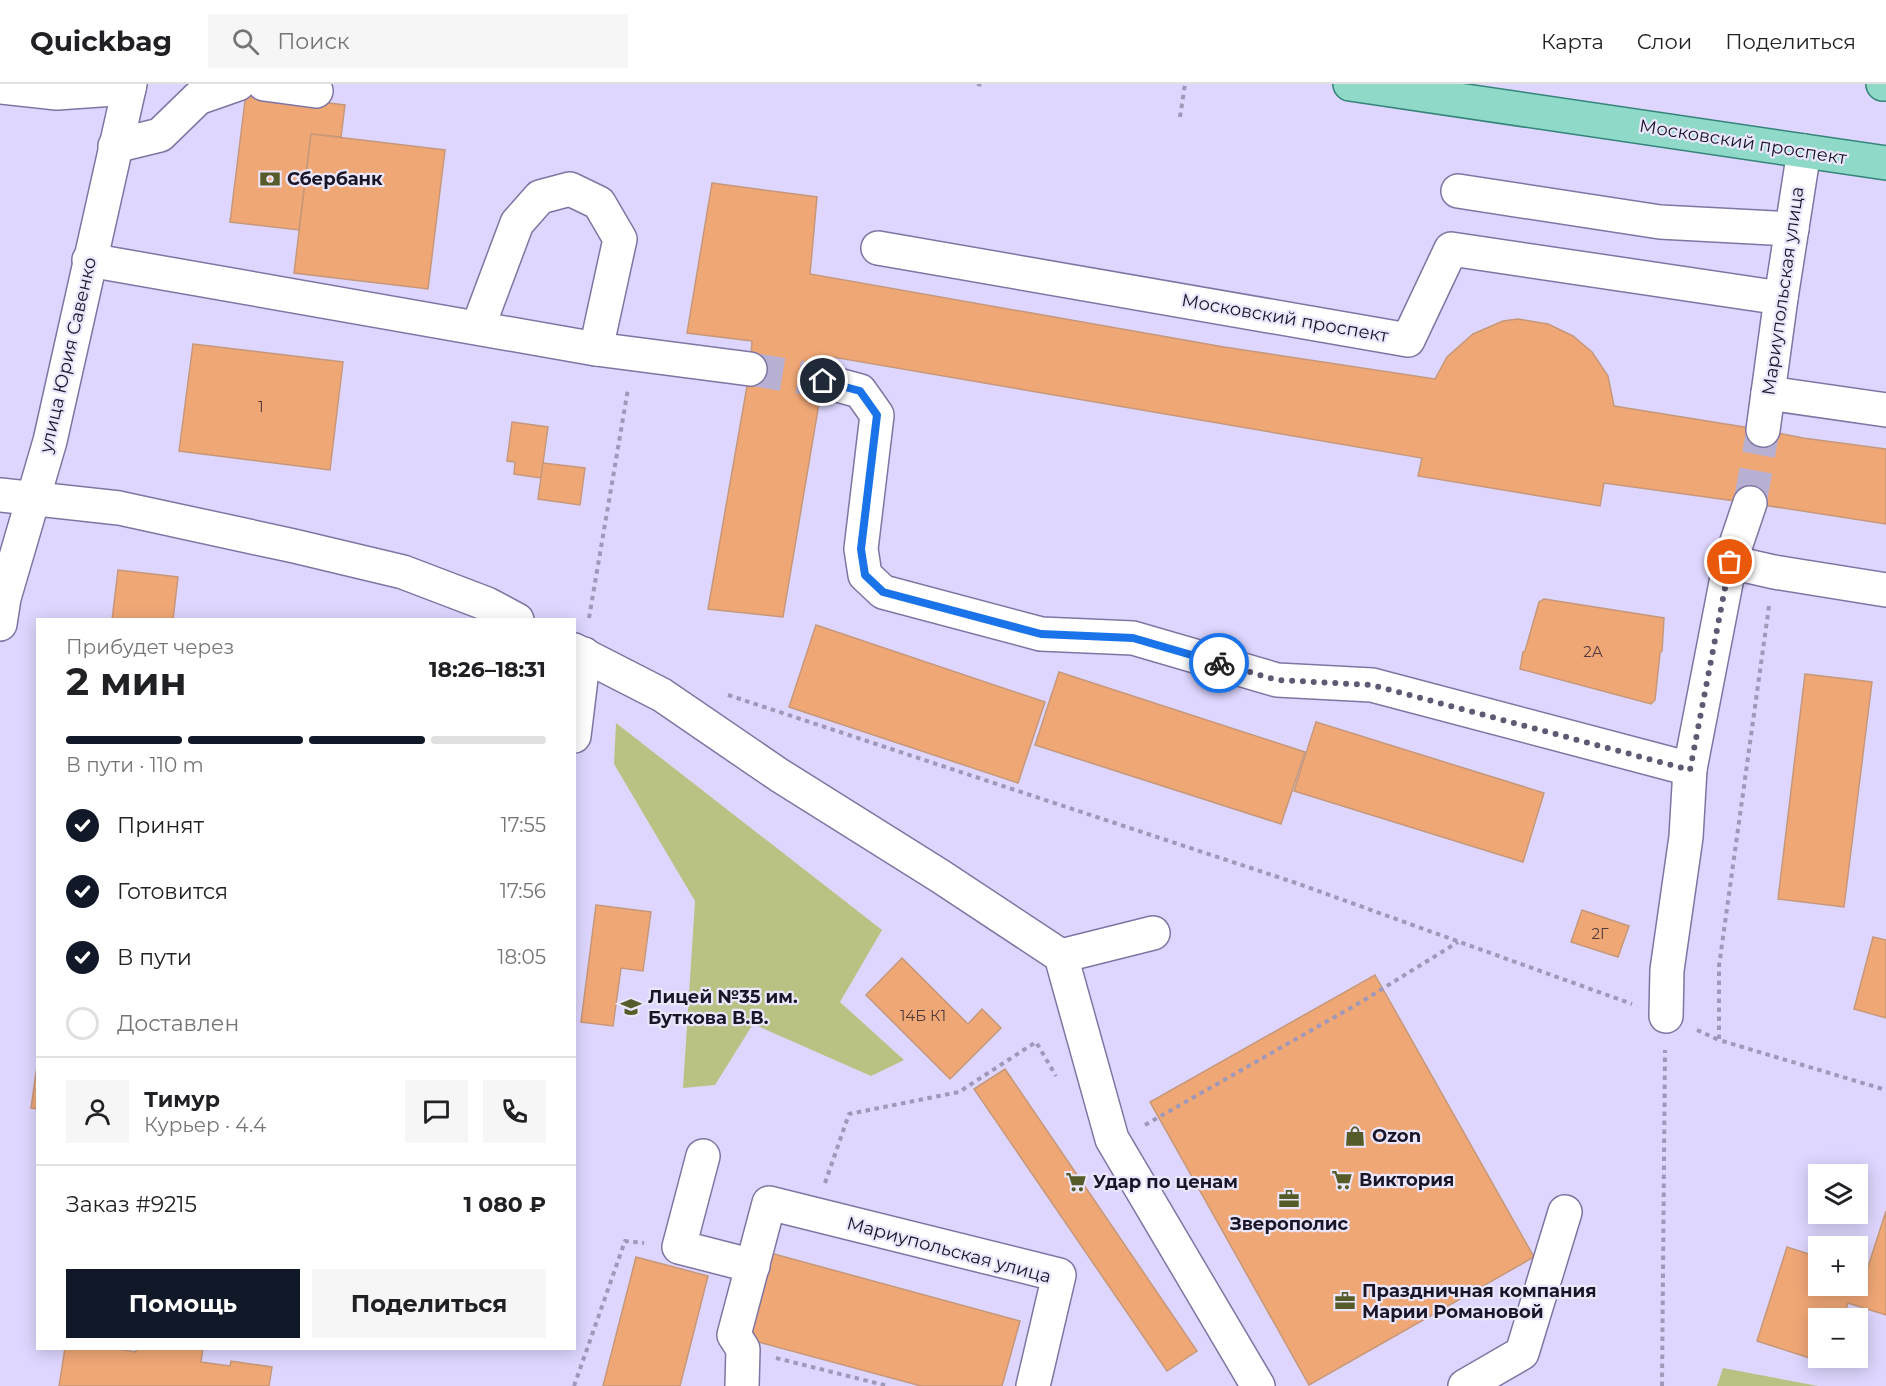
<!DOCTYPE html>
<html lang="ru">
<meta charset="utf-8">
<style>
body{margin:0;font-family:Montserrat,sans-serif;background:#f6f6f6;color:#202124;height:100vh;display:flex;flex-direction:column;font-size:22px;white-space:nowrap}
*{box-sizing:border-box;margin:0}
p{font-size:20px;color:#757577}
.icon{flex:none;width:33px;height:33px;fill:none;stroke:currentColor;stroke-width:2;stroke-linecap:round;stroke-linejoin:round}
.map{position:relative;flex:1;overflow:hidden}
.panel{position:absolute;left:36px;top:534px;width:540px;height:732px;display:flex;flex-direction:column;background:#fff;border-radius:0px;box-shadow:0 3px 15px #0003}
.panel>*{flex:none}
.fabs{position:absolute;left:1808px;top:1080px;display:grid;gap:12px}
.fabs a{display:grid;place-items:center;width:60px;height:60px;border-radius:0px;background:#fff;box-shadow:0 3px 15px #0003;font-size:30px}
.pin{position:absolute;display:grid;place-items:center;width:51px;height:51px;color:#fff;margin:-26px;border:3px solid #fff;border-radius:50%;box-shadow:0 2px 6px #0007}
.courier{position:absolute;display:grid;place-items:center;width:60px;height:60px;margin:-30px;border:4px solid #1a73e8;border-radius:50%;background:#fff;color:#222;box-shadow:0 2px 8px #0007}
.headline em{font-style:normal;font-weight:700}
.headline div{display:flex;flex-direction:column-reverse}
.headline{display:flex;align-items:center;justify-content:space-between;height:102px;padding:0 30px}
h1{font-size:39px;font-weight:700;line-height:45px}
.bar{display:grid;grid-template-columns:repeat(4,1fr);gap:9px 6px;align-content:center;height:72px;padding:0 30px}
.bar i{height:8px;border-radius:4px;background:#e0e0e0}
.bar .current{background:#111827}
.bar p{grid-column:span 4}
.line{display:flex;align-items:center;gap:15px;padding:0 30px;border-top:2px solid #e0e0e0}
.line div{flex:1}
.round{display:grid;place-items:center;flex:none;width:63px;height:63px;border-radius:0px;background:#f6f6f6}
ol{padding:0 30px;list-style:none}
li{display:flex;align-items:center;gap:18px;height:66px}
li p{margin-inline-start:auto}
li .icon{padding:6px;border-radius:50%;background:#111827;color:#fff;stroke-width:4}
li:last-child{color:#757577}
li i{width:33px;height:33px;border:3px solid #e0e0e0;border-radius:50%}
.action{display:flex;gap:12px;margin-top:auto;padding:12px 30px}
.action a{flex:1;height:69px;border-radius:0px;background:#111827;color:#fff;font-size:24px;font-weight:700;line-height:69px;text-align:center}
.action a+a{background:#f6f6f6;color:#202124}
header{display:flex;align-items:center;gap:36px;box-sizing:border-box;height:84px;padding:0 30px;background:#fff;border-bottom:2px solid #e0e0e0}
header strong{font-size:28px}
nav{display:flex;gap:33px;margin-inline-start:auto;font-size:21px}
.search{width:420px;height:54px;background:#f6f6f6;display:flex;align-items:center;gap:15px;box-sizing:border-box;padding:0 21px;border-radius:0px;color:#757577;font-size:22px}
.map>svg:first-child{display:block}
.green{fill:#b9c282}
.building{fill:#f0a776;stroke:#c6987a;stroke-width:1.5}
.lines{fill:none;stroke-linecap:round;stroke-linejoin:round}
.minor-tunnel{stroke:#b7b0d3;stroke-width:33;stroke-dasharray:33 16;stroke-linecap:butt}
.minor-casing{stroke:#7f75a2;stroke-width:36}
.major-casing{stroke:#348478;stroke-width:36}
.path{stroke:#9f98b9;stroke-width:4;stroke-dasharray:4.5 4.5;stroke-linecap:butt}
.minor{stroke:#fff;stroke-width:33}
.major{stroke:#8ed9c8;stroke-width:33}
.done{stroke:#5f5973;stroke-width:6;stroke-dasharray:0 10.8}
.route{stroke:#1a73e8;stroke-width:8}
.labels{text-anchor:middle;stroke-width:4.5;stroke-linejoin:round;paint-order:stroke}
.number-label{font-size:15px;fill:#503a3c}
.street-label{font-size:18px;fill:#1a1628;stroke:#eae6fb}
.poi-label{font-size:18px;font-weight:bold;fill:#1a1628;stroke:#eae6fb;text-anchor:start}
</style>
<header>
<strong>Quickbag</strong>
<div class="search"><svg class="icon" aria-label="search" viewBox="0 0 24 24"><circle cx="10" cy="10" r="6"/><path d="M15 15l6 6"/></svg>Поиск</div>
<nav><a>Карта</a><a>Слои</a><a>Поделиться</a></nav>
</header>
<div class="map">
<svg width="1886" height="1302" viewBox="0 0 1886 1302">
<rect width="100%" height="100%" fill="#ded6fe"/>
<g class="green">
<path d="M 616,639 L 882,846 L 840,918 L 904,976 L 871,992 L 753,940 L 715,1001 L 683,1004 L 695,817 L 614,680 Z"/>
<path d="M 1723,1284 L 1818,1302 L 1717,1302 Z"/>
</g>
<g class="building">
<path d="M 246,9 L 345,21 L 341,53 L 311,50 L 299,146 L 230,138 Z"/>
<path d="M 311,50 L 445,66 L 428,205 L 294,189 Z"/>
<path d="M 712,99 L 817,113 L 810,190 L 1224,263 L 1435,295 L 1447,273 L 1473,250 L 1503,237 L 1518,235 L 1548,240 L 1573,252 L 1592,268 L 1608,292 L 1614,322 L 1763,346 L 1803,354 L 1886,365 L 1886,440 L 1750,419 L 1604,399 L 1600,422 L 1418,392 L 1422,374 L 827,272 L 783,533 L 708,525 L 750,285 L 752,257 L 687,249 Z"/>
<path d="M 193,260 L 343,278 L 330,386 L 179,367 Z"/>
<path d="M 512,338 L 548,343 L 541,394 L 514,390 L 515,378 L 507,377 Z"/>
<path d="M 543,379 L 585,384 L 580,421 L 538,415 Z"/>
<path d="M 118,486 L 178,493 L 173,536 L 112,536 Z"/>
<path d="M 1544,515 L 1664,534 L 1662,567 L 1660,569 L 1655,616 L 1651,620 L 1520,585 L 1523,568 L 1525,567 L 1539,518 Z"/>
<path d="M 816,541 L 1045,618 L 1018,699 L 789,623 Z"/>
<path d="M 1059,588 L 1305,668 L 1281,740 L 1035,661 Z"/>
<path d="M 1805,590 L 1872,598 L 1844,823 L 1778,815 Z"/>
<path d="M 1316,638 L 1544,709 L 1523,778 L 1294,707 Z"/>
<path d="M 596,821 L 651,828 L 643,887 L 621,884 L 613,942 L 581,938 Z"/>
<path d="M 1582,826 L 1629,842 L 1618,873 L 1571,858 Z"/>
<path d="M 1873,853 L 1886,856 L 1886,934 L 1854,925 Z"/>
<path d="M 902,874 L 968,940 L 982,925 L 1001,944 L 950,995 L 866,911 Z"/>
<path d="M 1375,891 L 1534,1173 L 1309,1301 L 1150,1018 Z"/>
<path d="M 38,975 L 38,1025 L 31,1024 Z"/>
<path d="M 1005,985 L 1197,1267 L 1167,1287 L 974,1005 Z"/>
<path d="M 1886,1127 L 1886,1231 L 1848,1219 L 1843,1234 L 1818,1234 L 1818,1274 L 1830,1274 L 1828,1280 L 1757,1257 L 1787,1163 L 1818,1173 L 1818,1202 L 1857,1202 L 1857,1186 L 1866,1189 Z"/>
<path d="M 763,1167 L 1020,1237 L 1002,1302 L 921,1302 L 740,1253 Z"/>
<path d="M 636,1173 L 708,1192 L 680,1302 L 603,1302 Z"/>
<path d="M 65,1264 L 113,1264 L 136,1268 L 136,1264 L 203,1264 L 201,1278 L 230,1282 L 231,1277 L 272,1283 L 269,1302 L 59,1302 Z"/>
</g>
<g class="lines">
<g class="minor-tunnel">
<path d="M 750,285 L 823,297"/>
<path d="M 1750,419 L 1763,346"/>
</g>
<g class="minor-casing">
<g id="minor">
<path d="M 264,0 L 316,7"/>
<path d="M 0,3 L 57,9 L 129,4"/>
<path d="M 115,62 L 160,51 L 198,14 L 238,0"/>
<path d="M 1458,107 L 1660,138 L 1792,145"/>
<path d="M 878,164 L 1408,256 L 1451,165 L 1781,214"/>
<path d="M 89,176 L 596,265 L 750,285"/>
<path d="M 478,243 L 517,139 L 540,113 L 570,105 L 599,119 L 620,155 L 596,265"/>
<path d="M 823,297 L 860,307 L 877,331 L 861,465 L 865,491 L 883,508 L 1041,550 L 1133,554 L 1277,596 L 1372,601 L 1690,685"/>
<path d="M 1768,309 L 1886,326"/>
<path d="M 1763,346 L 1781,214 L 1804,67"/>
<path d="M 0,411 L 119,424 L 294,462 L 403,488 L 487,520 L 517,536"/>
<path d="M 1730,478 L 1774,488 L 1886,506"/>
<path d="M 0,540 L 4,514 L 50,357 L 130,0"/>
<path d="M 574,566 L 662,611 L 779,691 L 940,792 L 1061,872 L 1112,1055 L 1258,1302"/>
<path d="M 574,652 L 584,570"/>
<path d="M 1061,872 L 1153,849"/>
<path d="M 1666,932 L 1667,886 L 1686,753 L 1690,685 L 1730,478 L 1750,419"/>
<path d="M 703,1072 L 679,1163 L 753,1182"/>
<path d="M 742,1302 L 743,1265 L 734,1251 L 769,1119 L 1059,1191 L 1033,1302"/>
<path d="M 1465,1302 L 1522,1269 L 1565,1128"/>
</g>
</g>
<g class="major-casing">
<g id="major">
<path d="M 1350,0 L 1886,79"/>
<path d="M 1883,0 L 1886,0"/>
</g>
</g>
<g class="path">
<path d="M 977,0 L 983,1"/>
<path d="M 1180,33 L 1185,0"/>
<path d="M 1769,522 L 1719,882 L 1719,956 L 1886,1006"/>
<path d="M 589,534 L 628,305"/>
<path d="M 728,611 L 1296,799 L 1632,920"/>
<path d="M 1697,946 L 1719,956"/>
<path d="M 1145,1041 L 1361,918 L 1458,858"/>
<path d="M 825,1099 L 849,1030 L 959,1008 L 1036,958 L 1056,992"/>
<path d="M 776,1274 L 888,1302"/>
<path d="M 574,1302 L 625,1157 L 644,1159"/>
<path d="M 1662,1302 L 1665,966"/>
</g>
<use href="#minor" class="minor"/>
<use href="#major" class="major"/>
</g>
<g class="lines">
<path class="done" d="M 1219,579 L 1277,596 L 1372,601 L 1690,686 L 1730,478"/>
<path class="route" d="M 823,297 L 860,307 L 877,331 L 861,465 L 865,491 L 883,508 L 1041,550 L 1133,554 L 1219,579"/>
</g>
<defs>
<g id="bank-bare" transform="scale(1.62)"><path d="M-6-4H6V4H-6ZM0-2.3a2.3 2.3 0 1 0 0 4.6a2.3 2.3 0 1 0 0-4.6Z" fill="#565b29" stroke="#eae6fb" stroke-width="2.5" paint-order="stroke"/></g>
<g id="school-bare" transform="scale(1.62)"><path d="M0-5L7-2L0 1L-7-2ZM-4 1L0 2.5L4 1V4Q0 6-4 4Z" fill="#565b29" stroke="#eae6fb" stroke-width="2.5" paint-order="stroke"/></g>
<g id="shop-bare" transform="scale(1.62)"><path d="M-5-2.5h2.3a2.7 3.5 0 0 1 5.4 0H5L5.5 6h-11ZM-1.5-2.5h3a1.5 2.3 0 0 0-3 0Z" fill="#565b29" stroke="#eae6fb" stroke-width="2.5" paint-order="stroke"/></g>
<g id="supermarket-bare" transform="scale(1.62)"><path d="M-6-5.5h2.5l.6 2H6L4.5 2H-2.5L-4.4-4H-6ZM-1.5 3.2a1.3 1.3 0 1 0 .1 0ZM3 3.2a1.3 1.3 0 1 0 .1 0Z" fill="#565b29" stroke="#eae6fb" stroke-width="2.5" paint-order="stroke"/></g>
<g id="office-bare" transform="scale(1.62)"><path d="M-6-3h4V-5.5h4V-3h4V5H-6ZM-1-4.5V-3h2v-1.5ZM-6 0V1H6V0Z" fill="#565b29" stroke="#eae6fb" stroke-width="2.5" paint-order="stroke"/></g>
</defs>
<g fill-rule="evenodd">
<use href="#bank-bare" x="270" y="95"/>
<use href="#school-bare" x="631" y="923"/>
<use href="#shop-bare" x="1355" y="1052"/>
<use href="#supermarket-bare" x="1342" y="1096"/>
<use href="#supermarket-bare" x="1076" y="1098"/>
<use href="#office-bare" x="1289" y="1115"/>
<use href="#office-bare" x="1345" y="1217"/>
</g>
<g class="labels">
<g class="number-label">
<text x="261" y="328">1</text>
<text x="1593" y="573">2А</text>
<text x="1600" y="855">2Г</text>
<text x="923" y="937">14Б К1</text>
</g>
<g class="street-label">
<text transform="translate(1743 58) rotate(9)" y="6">Московский проспект</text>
<text transform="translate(1783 207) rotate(-82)" y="6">Мариупольская улица</text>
<text transform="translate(1285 234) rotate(10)" y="6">Московский проспект</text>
<text transform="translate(68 271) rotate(-77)" y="6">улица Юрия Савенко</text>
<text transform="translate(949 1166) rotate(15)" y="6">Мариупольская улица</text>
</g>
<g class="poi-label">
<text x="287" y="101">Сбербанк</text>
<text x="648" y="919">Лицей №35 им.<tspan x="648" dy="21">Буткова В.В.</tspan></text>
<text x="1372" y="1058">Ozon</text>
<text x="1359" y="1102">Виктория</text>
<text x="1093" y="1104">Удар по ценам</text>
<text x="1289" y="1146" text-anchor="middle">Зверополис</text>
<text x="1362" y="1213">Праздничная компания<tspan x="1362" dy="21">Марии Романовой</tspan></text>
</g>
</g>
</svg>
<div class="fabs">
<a><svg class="icon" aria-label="layers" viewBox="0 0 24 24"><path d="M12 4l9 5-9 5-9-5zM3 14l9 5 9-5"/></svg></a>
<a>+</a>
<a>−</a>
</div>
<div class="pin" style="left:1730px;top:478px;background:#ea580c"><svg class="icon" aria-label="bag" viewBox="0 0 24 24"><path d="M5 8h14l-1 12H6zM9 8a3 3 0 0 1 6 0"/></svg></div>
<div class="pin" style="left:823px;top:297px;background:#1f2937"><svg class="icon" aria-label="home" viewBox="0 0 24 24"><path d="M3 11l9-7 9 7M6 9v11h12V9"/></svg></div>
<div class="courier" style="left:1219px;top:579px"><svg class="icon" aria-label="bike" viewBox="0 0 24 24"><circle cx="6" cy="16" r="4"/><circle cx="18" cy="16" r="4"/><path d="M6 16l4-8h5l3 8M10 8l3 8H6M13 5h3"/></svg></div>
<section class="panel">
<div class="headline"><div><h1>2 мин</h1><p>Прибудет через</p></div><em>18:26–18:31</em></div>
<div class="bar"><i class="current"></i><i class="current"></i><i class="current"></i><i></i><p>В пути · 110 m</p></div>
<ol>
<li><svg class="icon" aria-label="check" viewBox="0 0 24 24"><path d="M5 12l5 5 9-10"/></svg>Принят<p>17:55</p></li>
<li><svg class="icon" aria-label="check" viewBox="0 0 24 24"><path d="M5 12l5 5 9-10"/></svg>Готовится<p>17:56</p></li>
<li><svg class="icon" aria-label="check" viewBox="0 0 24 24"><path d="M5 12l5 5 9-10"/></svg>В пути<p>18:05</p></li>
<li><i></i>Доставлен</li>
</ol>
<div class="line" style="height:108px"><a class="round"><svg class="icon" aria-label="person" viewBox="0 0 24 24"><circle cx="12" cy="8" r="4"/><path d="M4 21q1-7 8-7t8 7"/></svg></a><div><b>Тимур</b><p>Курьер · 4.4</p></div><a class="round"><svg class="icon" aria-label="chat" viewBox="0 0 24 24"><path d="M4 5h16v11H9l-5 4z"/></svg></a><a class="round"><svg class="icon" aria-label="phone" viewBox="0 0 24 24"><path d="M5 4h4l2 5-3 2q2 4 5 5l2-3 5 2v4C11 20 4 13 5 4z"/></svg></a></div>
<div class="line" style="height:78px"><div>Заказ #9215</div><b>1 080 ₽</b></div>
<div class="action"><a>Помощь</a><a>Поделиться</a></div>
</section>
</div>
